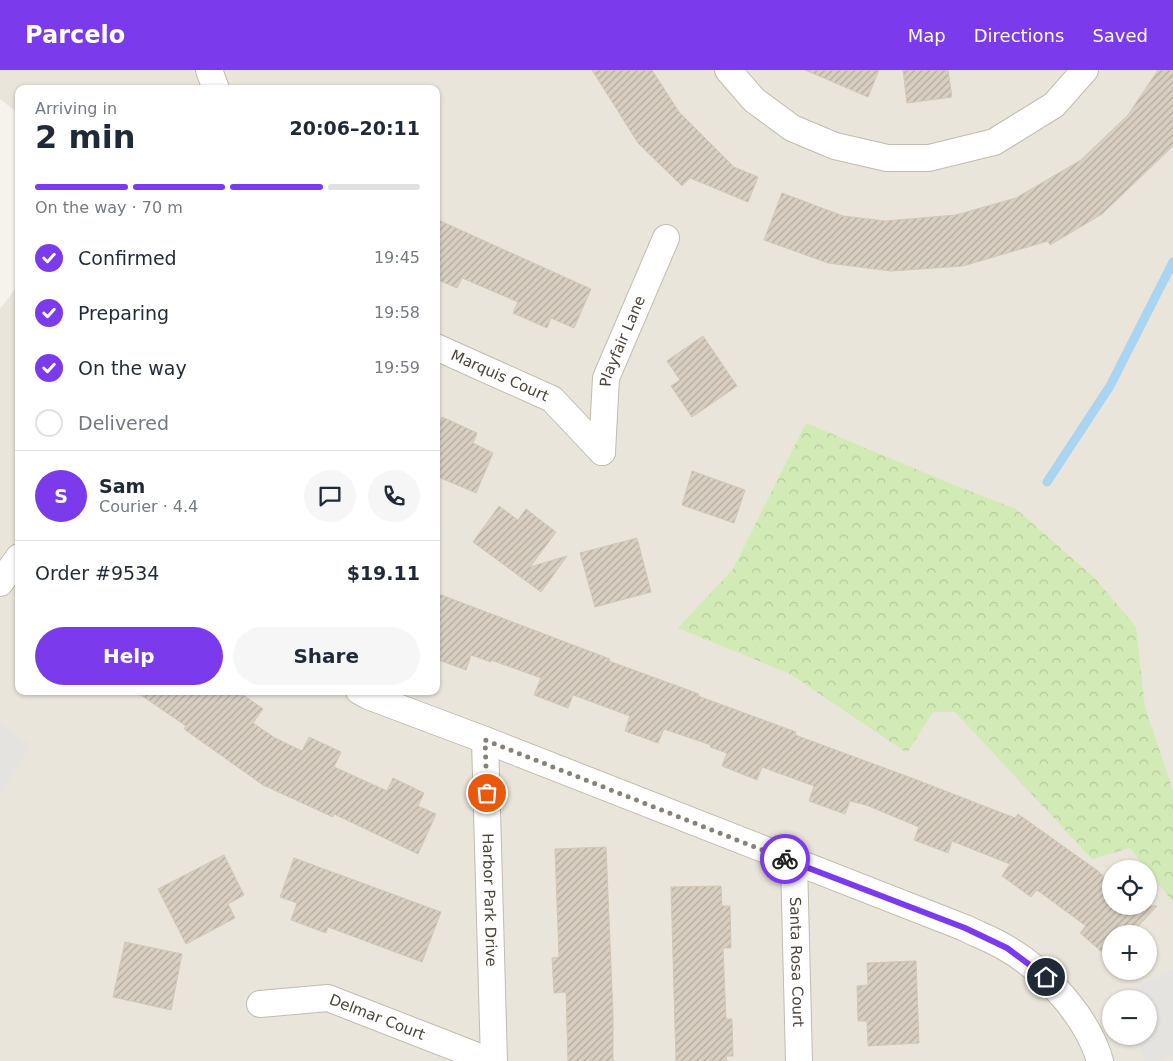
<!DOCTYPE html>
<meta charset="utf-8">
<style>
body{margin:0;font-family:"DejaVu Sans",sans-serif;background:#f6f6f7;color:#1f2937;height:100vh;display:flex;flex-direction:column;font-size:19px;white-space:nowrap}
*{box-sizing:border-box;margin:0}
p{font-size:16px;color:#747a83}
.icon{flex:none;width:28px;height:28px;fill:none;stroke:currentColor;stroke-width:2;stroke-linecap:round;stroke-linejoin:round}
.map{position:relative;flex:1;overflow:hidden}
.details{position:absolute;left:15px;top:15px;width:425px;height:610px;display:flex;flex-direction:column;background:#fff;border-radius:10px;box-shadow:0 1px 4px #0004}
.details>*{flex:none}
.tools{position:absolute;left:1102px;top:790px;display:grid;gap:10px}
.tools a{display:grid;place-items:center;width:55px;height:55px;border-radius:50%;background:#fff;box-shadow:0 1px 4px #0004;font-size:25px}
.pin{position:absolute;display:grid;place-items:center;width:42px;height:42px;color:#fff;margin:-21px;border:2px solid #fff;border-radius:50%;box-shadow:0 1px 5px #0007}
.courier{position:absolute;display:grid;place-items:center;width:50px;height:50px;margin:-25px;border:4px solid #7c3aed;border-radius:50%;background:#fff;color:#222;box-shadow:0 1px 6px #0007}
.summary em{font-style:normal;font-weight:700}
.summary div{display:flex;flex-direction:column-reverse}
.summary{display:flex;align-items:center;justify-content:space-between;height:85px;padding:0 20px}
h1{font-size:32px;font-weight:700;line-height:38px}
.bar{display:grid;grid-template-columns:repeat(4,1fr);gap:8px 5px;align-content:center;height:60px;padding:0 20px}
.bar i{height:6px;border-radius:4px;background:#e0e1e3}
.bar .active{background:#7c3aed}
.bar p{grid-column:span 4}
.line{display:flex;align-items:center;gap:12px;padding:0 20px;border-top:1px solid #e0e1e3}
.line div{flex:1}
.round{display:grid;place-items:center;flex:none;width:52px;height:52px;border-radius:26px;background:#f6f6f7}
ol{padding:0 20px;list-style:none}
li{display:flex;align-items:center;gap:15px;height:55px}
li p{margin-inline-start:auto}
li .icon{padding:5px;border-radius:50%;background:#7c3aed;color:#fff;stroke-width:4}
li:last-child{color:#747a83}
li i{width:28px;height:28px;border:2px solid #e0e1e3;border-radius:50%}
.button{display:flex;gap:10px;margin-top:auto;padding:10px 20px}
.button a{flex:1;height:58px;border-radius:30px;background:#7c3aed;color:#fff;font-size:20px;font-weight:700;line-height:58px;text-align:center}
.button a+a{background:#f6f6f7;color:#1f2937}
header{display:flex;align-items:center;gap:30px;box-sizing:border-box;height:70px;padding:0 25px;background:#7c3aed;color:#fff}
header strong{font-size:24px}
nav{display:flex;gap:28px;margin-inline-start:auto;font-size:18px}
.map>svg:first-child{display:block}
.residential{fill:#eae5da;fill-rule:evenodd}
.forest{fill:url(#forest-crowns)}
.parking{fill:#e5e3e0}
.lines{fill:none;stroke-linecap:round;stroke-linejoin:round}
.stream{stroke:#a9d4f2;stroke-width:9}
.building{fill:url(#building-hatch);stroke:#d3c7b4}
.minor-casing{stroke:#c2bbae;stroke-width:28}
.minor{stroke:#fff;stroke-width:26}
.done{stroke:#878178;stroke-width:5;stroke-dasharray:0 9}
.route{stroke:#7c3aed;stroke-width:6}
.labels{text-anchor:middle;stroke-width:5;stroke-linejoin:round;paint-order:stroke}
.street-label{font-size:15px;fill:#4b4439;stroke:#fff}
</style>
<header>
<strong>Parcelo</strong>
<nav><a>Map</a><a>Directions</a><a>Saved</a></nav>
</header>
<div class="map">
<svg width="1173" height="991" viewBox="0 0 1173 991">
<defs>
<pattern id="forest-crowns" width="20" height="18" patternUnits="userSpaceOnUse" patternTransform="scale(1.25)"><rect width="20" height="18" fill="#d2eab5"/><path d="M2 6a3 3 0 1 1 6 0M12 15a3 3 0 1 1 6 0" fill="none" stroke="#b6ca9c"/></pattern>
<pattern id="building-hatch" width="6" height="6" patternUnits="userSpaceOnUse" patternTransform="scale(1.25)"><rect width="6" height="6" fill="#d8cfc1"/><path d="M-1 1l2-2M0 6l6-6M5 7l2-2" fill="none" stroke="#b1aa9e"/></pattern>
</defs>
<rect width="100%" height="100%" fill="#f6f3ec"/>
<path class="residential" d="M 0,0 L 1173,0 L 1173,991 L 0,991 L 0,239 L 19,214 L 19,621 L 436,621 L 436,19 L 19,19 L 19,44 L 0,29 ZM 1111,799 L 1149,799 L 1149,836 L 1111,836 ZM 1111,864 L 1149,864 L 1149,901 L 1111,901 ZM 1111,929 L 1149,929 L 1149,966 L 1111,966 Z"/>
<path class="forest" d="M 806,353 L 954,415 L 1016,439 L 1096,509 L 1136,557 L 1145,637 L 1173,721 L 1173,832 L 1149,802 L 1149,799 L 1146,799 L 1130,778 L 1092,789 L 955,642 L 933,642 L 907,683 L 790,604 L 678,558 L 733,499 Z"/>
<g class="parking">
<path d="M 0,654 L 31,675 L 0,725 Z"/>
<path d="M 1173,899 L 1173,984 L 1159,991 L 1145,991 L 1135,966 L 1149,966 L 1149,929 L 1119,929 L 1118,926 Z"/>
</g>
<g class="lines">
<path class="stream" d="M 1047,412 L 1110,316 L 1173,192"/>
</g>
<g class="building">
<path d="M 592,0 L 652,0 L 679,42 L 734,97 L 758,107 L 748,132 L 690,108 L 682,116 L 638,73 Z"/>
<path d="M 805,0 L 879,0 L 868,27 Z"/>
<path d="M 903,0 L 948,0 L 952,27 L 907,33 Z"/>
<path d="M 1158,0 L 1173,0 L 1173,76 L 1102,144 L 1050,175 L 1048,171 L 963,196 L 891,201 L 828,193 L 764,170 L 782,123 L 843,146 L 885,151 L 956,145 L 1016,128 L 1081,90 L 1128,45 Z"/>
<path d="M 436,149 L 591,219 L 574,258 L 551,248 L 547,258 L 513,243 L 518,232 L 462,208 L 457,218 L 436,209 Z"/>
<path d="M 703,266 L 737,316 L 692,347 L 671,316 L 680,310 L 667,291 Z"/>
<path d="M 442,347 L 477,363 L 473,373 L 493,383 L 476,423 L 436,406 L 436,363 Z"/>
<path d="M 692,401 L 745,420 L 734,453 L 682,435 Z"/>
<path d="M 499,436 L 518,450 L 526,439 L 556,462 L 530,497 L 567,486 L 541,522 L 473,472 Z"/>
<path d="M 637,468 L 651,522 L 595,537 L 580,483 Z"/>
<path d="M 436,523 L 610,589 L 609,591 L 699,624 L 698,626 L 796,662 L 795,665 L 917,710 L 1015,748 L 1018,744 L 1098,801 L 1111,813 L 1111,836 L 1157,836 L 1131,864 L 1111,864 L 1111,886 L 1109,888 L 1080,863 L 1086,856 L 1037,820 L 1031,827 L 1002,806 L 1010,794 L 952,771 L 948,783 L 914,770 L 919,757 L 866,735 L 850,731 L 845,744 L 809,731 L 814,716 L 762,697 L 757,710 L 722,696 L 727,683 L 710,677 L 711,675 L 664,659 L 658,673 L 625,661 L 630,646 L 573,625 L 568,638 L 534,625 L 541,608 L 491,590 L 491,592 L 471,585 L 466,600 L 436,589 Z"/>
<path d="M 135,621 L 238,621 L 263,639 L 253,653 L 275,668 L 302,681 L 309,667 L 341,682 L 334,697 L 387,721 L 393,708 L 424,723 L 418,736 L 436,744 L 418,784 L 334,744 L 333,747 L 263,715 L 184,659 L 186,656 Z"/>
<path d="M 606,777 L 613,944 L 613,991 L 568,991 L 566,922 L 554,923 L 552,888 L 559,887 L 555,779 Z"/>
<path d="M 224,785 L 244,825 L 228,834 L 235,848 L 186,874 L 158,819 Z"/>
<path d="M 294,788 L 441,842 L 422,892 L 328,857 L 326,863 L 291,850 L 297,833 L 280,827 Z"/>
<path d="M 721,816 L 722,836 L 730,836 L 731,878 L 723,878 L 726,949 L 732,949 L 733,986 L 726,986 L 727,991 L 676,991 L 671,817 Z"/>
<path d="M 125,872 L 182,884 L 171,940 L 113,927 Z"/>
<path d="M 916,891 L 919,973 L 868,976 L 867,951 L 858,951 L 857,916 L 868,915 L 867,893 Z"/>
</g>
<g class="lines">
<g class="minor-casing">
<g id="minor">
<path d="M 209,0 L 216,19"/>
<path d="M 728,0 L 754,30 L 792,58 L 835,76 L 887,88 L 929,88 L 994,72 L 1054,35 L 1085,0"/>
<path id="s1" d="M 436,277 L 552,329 L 602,382"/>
<path id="s2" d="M 602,382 L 606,308 L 666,168"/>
<path d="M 0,513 L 19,487"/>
<path d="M 359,621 L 368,626 L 485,670 L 965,858 C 979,865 993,870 1006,878 C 1045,900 1088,948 1100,991"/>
<path id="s3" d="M 485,670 L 494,991"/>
<path id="s4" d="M 794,792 L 799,991"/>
<path id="s5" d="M 260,934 L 328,928 L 490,991"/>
</g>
</g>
<use href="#minor" class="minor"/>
</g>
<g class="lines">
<path class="done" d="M 487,723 L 485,670 L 785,789"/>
<path class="route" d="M 785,789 L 965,858 L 1007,878 L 1046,907"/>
</g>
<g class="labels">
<g class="street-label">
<text dy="5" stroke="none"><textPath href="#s2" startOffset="114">Playfair Lane</textPath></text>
<text dy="5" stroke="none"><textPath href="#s1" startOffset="70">Marquis Court</textPath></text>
<text dy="5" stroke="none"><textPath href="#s3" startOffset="160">Harbor Park Drive</textPath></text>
<text dy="5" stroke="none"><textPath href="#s4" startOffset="100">Santa Rosa Court</textPath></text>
<text dy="5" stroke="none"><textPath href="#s5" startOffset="121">Delmar Court</textPath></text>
</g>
</g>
</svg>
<div class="tools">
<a><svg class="icon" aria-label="locate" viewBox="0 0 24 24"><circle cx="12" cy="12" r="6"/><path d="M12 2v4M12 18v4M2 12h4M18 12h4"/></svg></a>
<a>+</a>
<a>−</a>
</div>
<div class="pin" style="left:487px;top:723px;background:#ea580c"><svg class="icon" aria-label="bag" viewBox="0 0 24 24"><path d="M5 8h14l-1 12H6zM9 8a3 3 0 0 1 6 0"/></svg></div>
<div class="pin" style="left:1046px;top:907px;background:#1f2937"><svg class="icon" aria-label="home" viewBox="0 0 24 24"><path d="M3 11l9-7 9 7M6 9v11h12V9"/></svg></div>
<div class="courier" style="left:785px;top:789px"><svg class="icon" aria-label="bike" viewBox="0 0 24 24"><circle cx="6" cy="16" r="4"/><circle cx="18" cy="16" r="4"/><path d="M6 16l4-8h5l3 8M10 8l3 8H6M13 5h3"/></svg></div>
<section class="details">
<div class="summary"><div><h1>2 min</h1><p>Arriving in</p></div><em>20:06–20:11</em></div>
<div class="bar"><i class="active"></i><i class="active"></i><i class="active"></i><i></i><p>On the way · 70 m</p></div>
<ol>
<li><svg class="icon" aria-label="check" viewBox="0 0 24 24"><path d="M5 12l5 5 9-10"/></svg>Confirmed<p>19:45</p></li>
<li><svg class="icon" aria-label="check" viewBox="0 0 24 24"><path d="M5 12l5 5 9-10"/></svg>Preparing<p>19:58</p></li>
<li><svg class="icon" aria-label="check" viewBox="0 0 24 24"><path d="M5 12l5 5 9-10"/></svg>On the way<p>19:59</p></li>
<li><i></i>Delivered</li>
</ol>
<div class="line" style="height:90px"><b class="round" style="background:#7c3aed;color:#fff">S</b><div><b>Sam</b><p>Courier · 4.4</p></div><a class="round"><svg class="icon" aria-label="chat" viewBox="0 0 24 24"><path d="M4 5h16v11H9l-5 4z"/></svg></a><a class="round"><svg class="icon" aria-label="phone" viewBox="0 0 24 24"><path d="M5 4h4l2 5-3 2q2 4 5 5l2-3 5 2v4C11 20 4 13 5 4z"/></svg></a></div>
<div class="line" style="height:65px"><div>Order #9534</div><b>$19.11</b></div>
<div class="button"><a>Help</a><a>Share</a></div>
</section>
</div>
